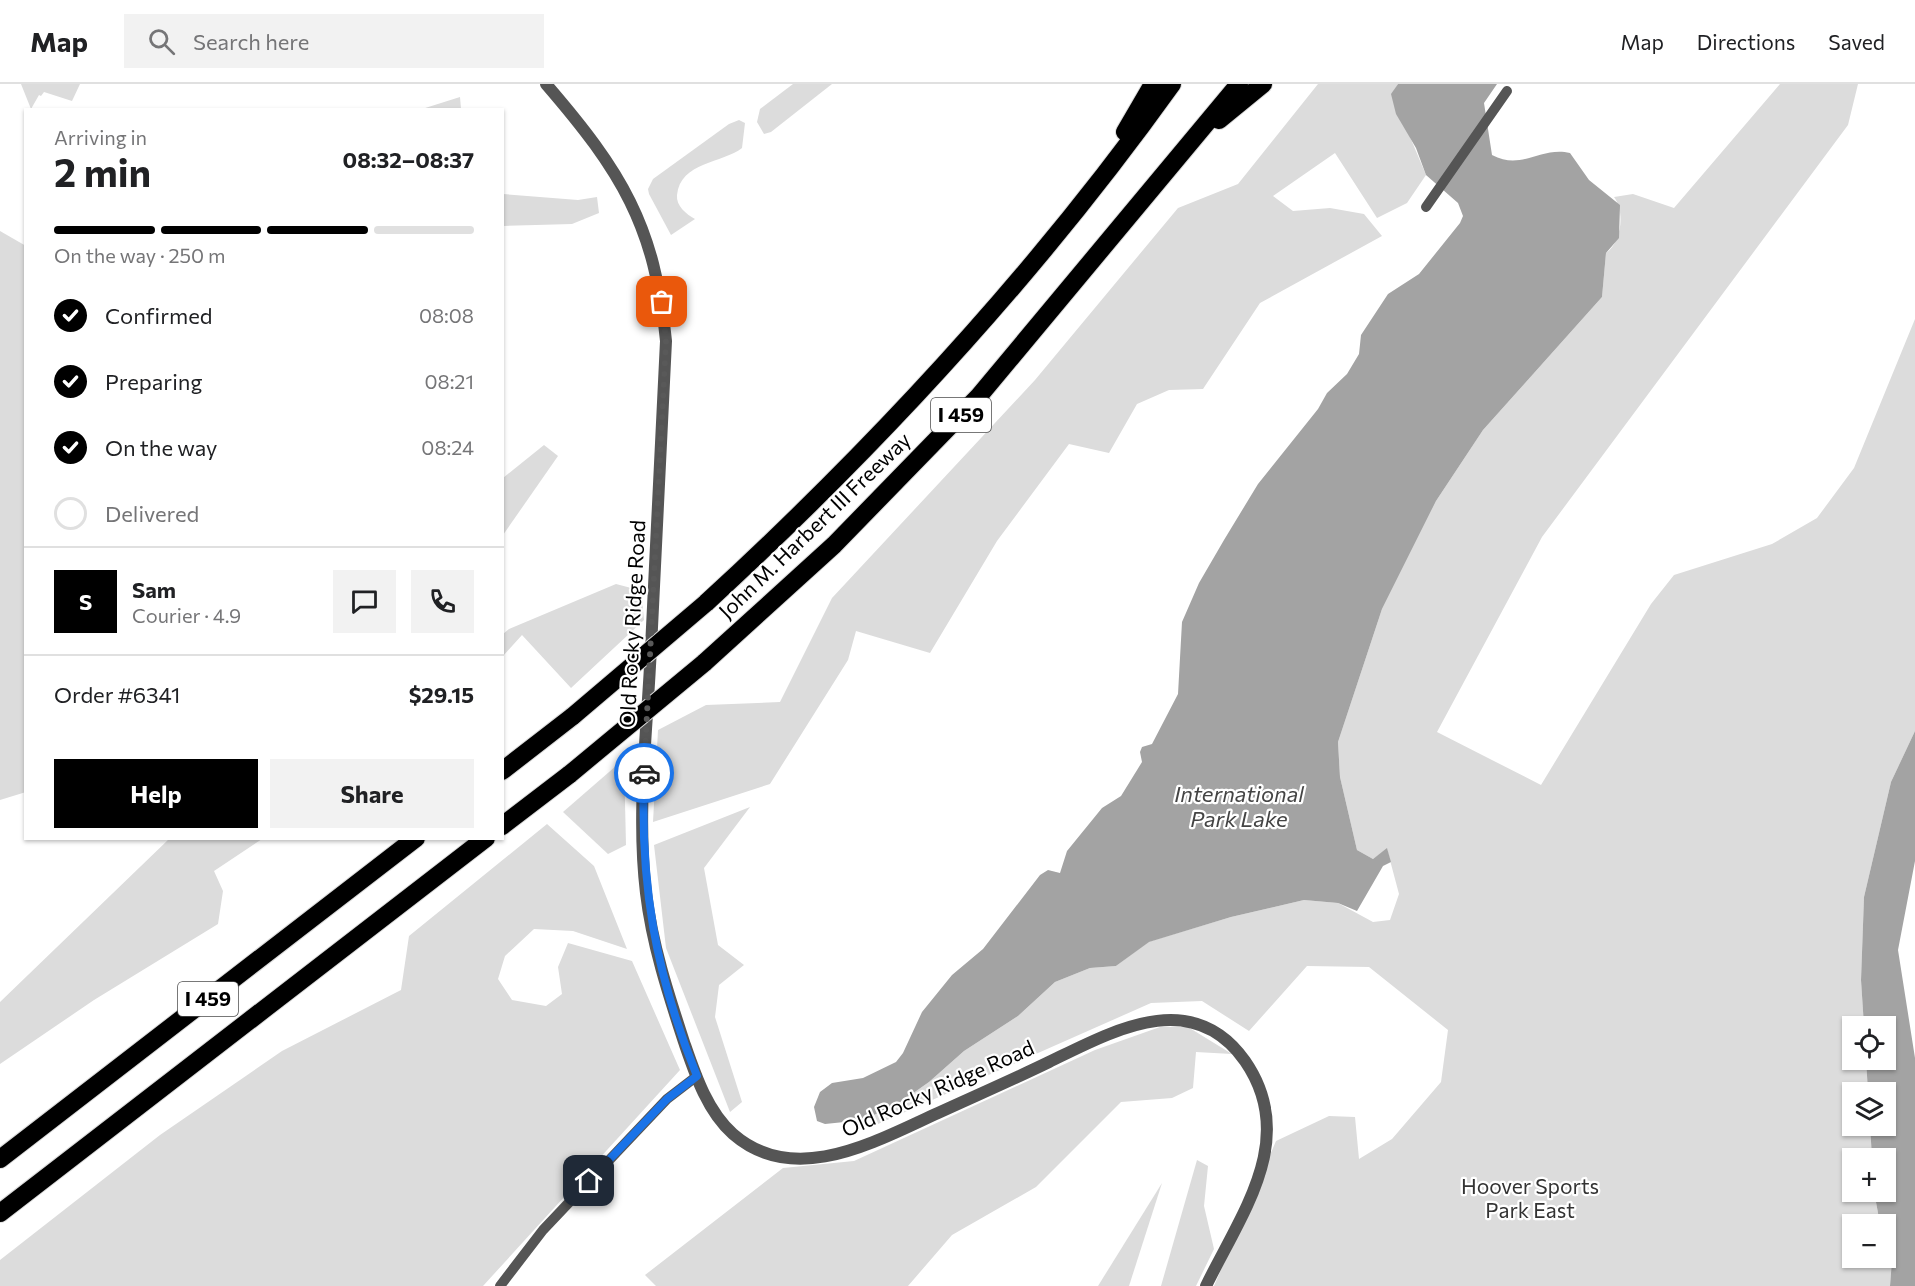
<!DOCTYPE html>
<meta charset="utf-8">
<style>
body{margin:0;font-family:Commissioner,sans-serif;background:#f2f2f2;color:#202124;height:100vh;display:flex;flex-direction:column;font-size:22px;white-space:nowrap}
*{box-sizing:border-box;margin:0}
p{font-size:20px;color:#757577}
.icon{flex:none;width:33px;height:33px;fill:none;stroke:currentColor;stroke-width:2;stroke-linecap:round;stroke-linejoin:round}
.map{position:relative;flex:1;overflow:hidden}
.panel{position:absolute;left:24px;top:24px;width:480px;height:732px;display:flex;flex-direction:column;background:#fff;border-radius:0px;box-shadow:0 2px 4px #0004}
.panel>*{flex:none}
.buttons{position:absolute;left:1842px;top:932px;display:grid;gap:12px}
.buttons a{display:grid;place-items:center;width:54px;height:54px;border-radius:0px;background:#fff;box-shadow:0 2px 4px #0004;font-size:30px}
.pin{position:absolute;display:grid;place-items:center;width:51px;height:51px;color:#fff;margin:-26px;border-radius:12px;box-shadow:0 3px 9px #0006}
.courier{position:absolute;display:grid;place-items:center;width:60px;height:60px;margin:-30px;border:4px solid #1a73e8;border-radius:50%;background:#fff;color:#222;box-shadow:0 2px 8px #0007}
.headline em{font-style:normal;font-weight:700}
.headline div{display:flex;flex-direction:column-reverse}
.headline{display:flex;align-items:center;justify-content:space-between;height:102px;padding:0 30px}
h1{font-size:39px;font-weight:700;line-height:45px}
.bar{display:grid;grid-template-columns:repeat(4,1fr);gap:9px 6px;align-content:center;height:72px;padding:0 30px}
.bar i{height:8px;border-radius:4px;background:#e0e0e0}
.bar .selected{background:#000}
.bar p{grid-column:span 4}
.line{display:flex;align-items:center;gap:15px;padding:0 30px;border-top:2px solid #e0e0e0}
.line div{flex:1}
.round{display:grid;place-items:center;flex:none;width:63px;height:63px;border-radius:0px;background:#f2f2f2}
ol{padding:0 30px;list-style:none}
li{display:flex;align-items:center;gap:18px;height:66px}
li p{margin-inline-start:auto}
li .icon{padding:6px;border-radius:50%;background:#000;color:#fff;stroke-width:4}
li:last-child{color:#757577}
li i{width:33px;height:33px;border:3px solid #e0e0e0;border-radius:50%}
.primary-button{display:flex;gap:12px;margin-top:auto;padding:12px 30px}
.primary-button a{flex:1;height:69px;border-radius:0px;background:#000;color:#fff;font-size:24px;font-weight:700;line-height:69px;text-align:center}
.primary-button a+a{background:#f2f2f2;color:#202124}
header{display:flex;align-items:center;gap:36px;box-sizing:border-box;height:84px;padding:0 30px;background:#fff;border-bottom:2px solid #e0e0e0}
header strong{font-size:28px}
nav{display:flex;gap:33px;margin-inline-start:auto;font-size:21px}
.search{width:420px;height:54px;background:#f2f2f2;display:flex;align-items:center;gap:15px;box-sizing:border-box;padding:0 21px;border-radius:0px;color:#757577;font-size:22px}
.map>svg:first-child{display:block}
.green{fill:#dcdcdc}
.water{fill:#a3a3a3}
.lines{fill:none;stroke-linecap:round;stroke-linejoin:round}
.motorway-casing{stroke:#dbdbdb;stroke-width:20}
.minor{stroke:#555;stroke-width:10}
.tertiary{stroke:#555;stroke-width:12}
.motorway{stroke:#000;stroke-width:18}
.motorway-bridge-casing{stroke:#dbdbdb;stroke-width:20;stroke-linecap:butt}
.motorway-bridge{stroke:#000;stroke-width:18}
.done{stroke:#595959;stroke-width:6;stroke-dasharray:0 10.8}
.route{stroke:#1a73e8;stroke-width:8}
.labels{text-anchor:middle;stroke-width:4.5;stroke-linejoin:round;paint-order:stroke}
.shield{fill:#fff;stroke:#4c4c4c;stroke-width:1.5}
.shield-label{font-size:20px;font-weight:bold;fill:#000}
.street-label{font-size:21px;fill:#000;stroke:#fff}
.park-label{font-size:21px;fill:#333;stroke:#fff}
.water-label{font-size:22px;font-style:italic;fill:#444;stroke:#fff}
</style>
<header>
<strong>Map</strong>
<div class="search"><svg class="icon" aria-label="search" viewBox="0 0 24 24"><circle cx="10" cy="10" r="6"/><path d="M15 15l6 6"/></svg>Search here</div>
<nav><a>Map</a><a>Directions</a><a>Saved</a></nav>
</header>
<div class="map">
<svg width="1915" height="1202" viewBox="0 0 1915 1202">
<rect width="100%" height="100%" fill="#fff"/>
<g class="green">
<path d="M 21,0 L 80,0 L 72,17 L 44,8 L 41,12 L 39,11 L 31,25 Z"/>
<path d="M 793,0 L 832,0 L 771,48 L 764,50 L 757,38 L 760,25 Z"/>
<path d="M 1318,0 L 1398,0 L 1392,10 L 1426,91 L 1407,119 L 1377,134 L 1335,69 L 1273,112 L 1293,127 L 1330,124 L 1364,130 L 1382,152 L 1260,219 L 1203,305 L 1169,306 L 1137,320 L 1109,369 L 1069,360 L 997,457 L 930,569 L 856,547 L 848,576 L 770,700 L 653,738 L 658,646 L 706,621 L 780,618 L 832,514 L 1035,296 L 1178,124 L 1238,100 Z"/>
<path d="M 1780,0 L 1858,0 L 1848,41 L 1542,453 L 1437,648 L 1541,701 L 1651,520 L 1674,491 L 1772,460 L 1817,434 L 1854,384 L 1915,235 L 1915,647 L 1891,698 L 1864,813 L 1861,896 L 1864,942 L 1852,942 L 1852,975 L 1866,975 L 1868,1008 L 1852,1008 L 1852,1041 L 1870,1041 L 1872,1074 L 1852,1074 L 1852,1107 L 1874,1107 L 1880,1140 L 1852,1140 L 1852,1173 L 1886,1173 L 1886,1160 L 1892,1176 L 1890,1202 L 1214,1202 L 1276,1057 L 1329,1032 L 1355,1033 L 1359,1075 L 1392,1055 L 1441,998 L 1448,946 L 1369,883 L 1307,882 L 1249,947 L 1202,917 L 1151,919 L 878,1040 L 872,1032 L 902,1017 L 929,998 L 964,967 L 1018,932 L 1055,898 L 1090,884 L 1116,882 L 1148,858 L 1231,833 L 1304,816 L 1338,819 L 1373,838 L 1390,836 L 1399,810 L 1387,765 L 1373,775 L 1357,766 L 1340,693 L 1338,658 L 1382,525 L 1436,417 L 1483,346 L 1602,213 L 1606,169 C 1622,158 1625,127 1614,113 L 1633,110 L 1674,124 Z"/>
<path d="M 460,13 L 461,25 L 422,25 Z"/>
<path d="M 739,36 L 745,39 L 742,64 C 723,79 680,78 677,111 C 676,122 686,130 695,135 L 671,151 L 649,110 L 648,105 L 653,95 L 729,40 Z"/>
<path d="M 503,110 L 578,116 L 597,113 L 599,129 L 572,140 L 503,142 Z"/>
<path d="M 0,147 L 26,162 L 26,708 L 0,716 Z"/>
<path d="M 544,361 L 558,372 L 503,451 L 503,394 Z"/>
<path d="M 616,500 L 635,505 L 642,515 L 644,536 L 571,604 L 522,551 L 503,572 L 503,550 L 509,545 Z"/>
<path d="M 624,675 L 626,761 L 608,770 L 563,728 Z"/>
<path d="M 750,723 L 704,784 L 718,861 L 744,881 L 719,901 L 715,933 L 742,1018 L 730,1028 L 666,864 L 654,761 Z"/>
<path d="M 547,740 L 594,782 L 627,865 L 573,847 L 534,845 L 505,872 L 498,895 L 512,916 L 546,922 L 562,910 L 558,883 L 568,859 L 632,877 L 680,986 L 483,1202 L 0,1202 L 0,1176 L 160,1051 L 282,967 L 401,906 L 409,852 Z"/>
<path d="M 169,755 L 262,755 L 214,787 L 223,807 L 218,840 L 94,916 L 0,980 L 0,918 Z"/>
<path d="M 1160,943 L 1188,943 L 1232,970 L 1196,968 L 1193,1004 L 1172,1014 L 1121,1018 L 1036,1103 L 952,1151 L 908,1202 L 656,1202 L 645,1191 L 783,1084 L 854,1077 L 1095,966 Z"/>
<path d="M 1197,1076 L 1208,1082 L 1204,1122 L 1214,1165 L 1196,1202 L 1161,1202 Z"/>
<path d="M 1162,1099 L 1129,1202 L 1098,1202 Z"/>
</g>
<g class="water">
<path d="M 1398,0 L 1497,0 L 1484,19 L 1492,71 C 1522,87 1541,62 1570,69 L 1589,96 L 1620,121 L 1619,154 L 1606,169 L 1602,213 L 1483,346 L 1436,417 L 1382,525 L 1338,658 L 1340,693 L 1357,766 L 1373,775 L 1387,764 L 1391,778 L 1383,782 L 1357,827 L 1338,819 L 1304,816 L 1231,833 L 1149,858 L 1116,882 L 1090,884 L 1055,898 L 1018,932 L 964,967 L 929,998 L 902,1017 L 872,1032 L 854,1037 L 825,1040 L 817,1037 L 814,1023 L 820,1008 L 832,999 L 863,994 L 896,978 L 903,969 L 922,928 L 952,891 L 983,865 L 1040,791 L 1048,786 L 1060,789 L 1067,767 L 1102,724 L 1121,712 L 1142,678 L 1140,668 L 1142,663 L 1152,660 L 1178,610 L 1182,538 L 1199,499 L 1224,456 L 1258,400 L 1318,325 L 1327,309 L 1347,290 L 1359,270 L 1361,251 L 1388,210 L 1419,190 L 1460,139 L 1463,132 L 1458,119 L 1426,91 L 1416,64 L 1396,30 L 1391,10 Z"/>
<path d="M 1915,647 L 1915,777 L 1898,866 L 1915,974 L 1915,1202 L 1890,1202 L 1892,1176 L 1886,1160 L 1886,1140 L 1880,1140 L 1874,1107 L 1886,1107 L 1886,1074 L 1872,1074 L 1870,1041 L 1886,1041 L 1886,1008 L 1868,1008 L 1866,975 L 1886,975 L 1886,942 L 1864,942 L 1861,896 L 1864,813 L 1891,698 Z"/>
</g>
<g class="lines">
<g class="motorway-casing">
<g id="motorway">
<path d="M 1219,36 L 1263,0"/>
<path d="M 1125,48 L 1153,0"/>
<path d="M 706,519 C 878,361 1036,190 1172,0"/>
<path d="M 704,579 L 834,461 L 979,312 L 1239,0"/>
<path d="M 502,687 L 573,632"/>
<path d="M 502,742 L 570,690"/>
<path d="M 0,1075 L 416,754"/>
<path d="M 0,1129 L 486,754"/>
</g>
</g>
<g class="minor">
<path d="M 1426,123 L 1507,7"/>
<path d="M 500,1202 L 543,1146 L 667,1015 L 697,992"/>
</g>
<path class="tertiary" d="M 546,0 C 621,87 655,141 666,257 C 661,366 656,474 650,582 C 646,657 637,734 646,809 C 652,860 668,909 684,958 C 695,990 707,1027 733,1050 C 795,1104 876,1057 938,1029 C 975,1012 1012,996 1049,978 C 1113,947 1192,902 1245,977 C 1299,1055 1241,1130 1206,1202"/>
<use href="#motorway" class="motorway"/>
<g class="motorway-bridge-casing">
<g id="motorway-bridge">
<path d="M 573,632 L 706,519"/>
<path d="M 570,690 L 704,579"/>
</g>
</g>
<use href="#motorway-bridge" class="motorway-bridge"/>
</g>
<g class="lines">
<path class="done" d="M 644,689 L 666,257 L 662,218"/>
<path class="route" d="M 589,1097 L 667,1015 L 697,992 C 655,889 640,800 644,689"/>
</g>
<g class="labels">
<g class="shield">
<rect x="931" y="314" width="60" height="34" rx="4.5"/>
<rect x="178" y="898" width="60" height="34" rx="4.5"/>
</g>
<g class="shield-label">
<text x="961" y="338">I 459</text>
<text x="208" y="922">I 459</text>
</g>
<g class="street-label">
<text transform="translate(815 442) rotate(-44)" y="7">John M. Harbert III Freeway</text>
<text transform="translate(633 540) rotate(-87)" y="7">Old Rocky Ridge Road</text>
<text transform="translate(938 1005) rotate(-24)" y="7">Old Rocky Ridge Road</text>
</g>
<g class="park-label">
<text x="1530" y="1110">Hoover Sports<tspan x="1530" dy="24">Park East</tspan></text>
</g>
<g class="water-label">
<text x="1239" y="718">International<tspan x="1239" dy="25">Park Lake</tspan></text>
</g>
</g>
</svg>
<div class="buttons">
<a><svg class="icon" aria-label="locate" viewBox="0 0 24 24"><circle cx="12" cy="12" r="6"/><path d="M12 2v4M12 18v4M2 12h4M18 12h4"/></svg></a>
<a><svg class="icon" aria-label="layers" viewBox="0 0 24 24"><path d="M12 4l9 5-9 5-9-5zM3 14l9 5 9-5"/></svg></a>
<a>+</a>
<a>−</a>
</div>
<div class="pin" style="left:662px;top:218px;background:#ea580c"><svg class="icon" aria-label="bag" viewBox="0 0 24 24"><path d="M5 8h14l-1 12H6zM9 8a3 3 0 0 1 6 0"/></svg></div>
<div class="pin" style="left:589px;top:1097px;background:#1f2937"><svg class="icon" aria-label="home" viewBox="0 0 24 24"><path d="M3 11l9-7 9 7M6 9v11h12V9"/></svg></div>
<div class="courier" style="left:644px;top:689px"><svg class="icon" aria-label="car" viewBox="0 0 24 24"><path d="M5 17H2v-5l4-1 3-4h7l3 4 3 1v5h-3M9 17h6M6 11h13"/><circle cx="7" cy="17" r="2"/><circle cx="17" cy="17" r="2"/></svg></div>
<section class="panel">
<div class="headline"><div><h1>2 min</h1><p>Arriving in</p></div><em>08:32–08:37</em></div>
<div class="bar"><i class="selected"></i><i class="selected"></i><i class="selected"></i><i></i><p>On the way · 250 m</p></div>
<ol>
<li><svg class="icon" aria-label="check" viewBox="0 0 24 24"><path d="M5 12l5 5 9-10"/></svg>Confirmed<p>08:08</p></li>
<li><svg class="icon" aria-label="check" viewBox="0 0 24 24"><path d="M5 12l5 5 9-10"/></svg>Preparing<p>08:21</p></li>
<li><svg class="icon" aria-label="check" viewBox="0 0 24 24"><path d="M5 12l5 5 9-10"/></svg>On the way<p>08:24</p></li>
<li><i></i>Delivered</li>
</ol>
<div class="line" style="height:108px"><b class="round" style="background:#000;color:#fff">S</b><div><b>Sam</b><p>Courier · 4.9</p></div><a class="round"><svg class="icon" aria-label="chat" viewBox="0 0 24 24"><path d="M4 5h16v11H9l-5 4z"/></svg></a><a class="round"><svg class="icon" aria-label="phone" viewBox="0 0 24 24"><path d="M5 4h4l2 5-3 2q2 4 5 5l2-3 5 2v4C11 20 4 13 5 4z"/></svg></a></div>
<div class="line" style="height:78px"><div>Order #6341</div><b>$29.15</b></div>
<div class="primary-button"><a>Help</a><a>Share</a></div>
</section>
</div>
